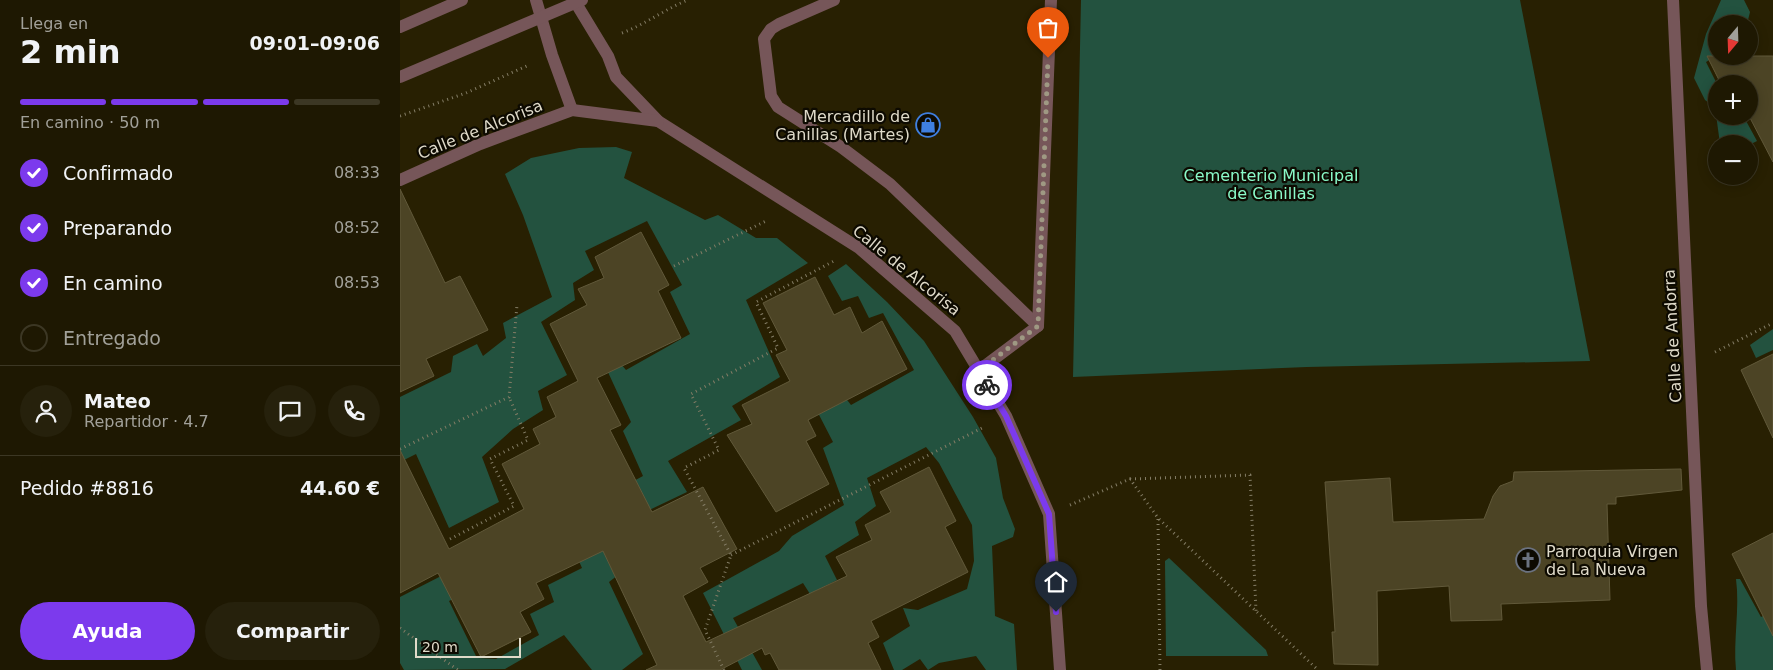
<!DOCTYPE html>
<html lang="es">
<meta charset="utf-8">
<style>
body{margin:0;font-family:"DejaVu Sans",sans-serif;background:#26210c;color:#f1f3f6;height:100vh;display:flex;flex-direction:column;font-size:19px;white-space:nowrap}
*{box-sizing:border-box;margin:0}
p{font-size:16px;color:#a1a099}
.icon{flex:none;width:28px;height:28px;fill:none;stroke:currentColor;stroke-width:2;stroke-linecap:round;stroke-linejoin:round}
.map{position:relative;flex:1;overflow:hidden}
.side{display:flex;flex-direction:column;background:#1e1802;width:400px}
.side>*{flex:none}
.needle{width:32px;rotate:199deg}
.buttons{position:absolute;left:1308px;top:15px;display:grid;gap:10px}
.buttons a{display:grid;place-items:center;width:50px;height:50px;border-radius:50%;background:#1e1802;box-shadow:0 2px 12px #0003,0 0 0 1px #3c3724;font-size:25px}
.scale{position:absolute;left:15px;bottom:12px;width:106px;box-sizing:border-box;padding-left:5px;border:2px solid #dfdac9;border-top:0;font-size:14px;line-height:18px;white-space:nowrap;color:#dfdac9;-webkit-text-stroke:4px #0d0a01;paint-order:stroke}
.pin{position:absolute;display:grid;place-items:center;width:42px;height:42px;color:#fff;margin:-51px -21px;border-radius:50% 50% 50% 0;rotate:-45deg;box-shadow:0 0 5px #0007}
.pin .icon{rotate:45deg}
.courier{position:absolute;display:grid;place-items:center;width:50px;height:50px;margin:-25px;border:4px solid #7c3aed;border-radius:50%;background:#fff;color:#222;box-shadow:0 1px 6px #0007}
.overview em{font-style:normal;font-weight:700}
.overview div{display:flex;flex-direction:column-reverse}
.overview{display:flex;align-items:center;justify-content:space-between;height:85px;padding:0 20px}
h1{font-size:32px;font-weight:700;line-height:38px}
.bar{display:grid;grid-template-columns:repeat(4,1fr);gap:8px 5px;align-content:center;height:60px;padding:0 20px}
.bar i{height:6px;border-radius:4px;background:#3c3724}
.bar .current{background:#7c3aed}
.bar p{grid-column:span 4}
.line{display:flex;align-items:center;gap:12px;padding:0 20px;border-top:1px solid #3c3724}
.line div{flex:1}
.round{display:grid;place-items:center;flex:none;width:52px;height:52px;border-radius:26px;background:#26210c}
ol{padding:0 20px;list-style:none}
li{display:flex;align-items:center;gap:15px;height:55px}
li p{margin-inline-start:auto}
li .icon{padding:5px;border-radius:50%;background:#7c3aed;color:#fff;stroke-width:4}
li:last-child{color:#a1a099}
li i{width:28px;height:28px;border:2px solid #3c3724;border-radius:50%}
.button{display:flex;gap:10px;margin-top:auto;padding:10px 20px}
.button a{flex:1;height:58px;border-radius:30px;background:#7c3aed;color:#fff;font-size:20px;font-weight:700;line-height:58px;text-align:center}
.button a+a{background:#26210c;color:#f1f3f6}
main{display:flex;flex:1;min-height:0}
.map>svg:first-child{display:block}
.green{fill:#23523f}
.building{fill:#4c4425;stroke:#61593a}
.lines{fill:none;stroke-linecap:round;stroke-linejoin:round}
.path{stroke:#847d66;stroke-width:3;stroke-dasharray:1 4;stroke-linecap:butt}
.service{stroke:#765659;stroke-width:12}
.minor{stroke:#765659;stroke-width:12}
.tertiary{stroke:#765659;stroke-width:12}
.done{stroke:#9f9983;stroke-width:5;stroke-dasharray:0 9}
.route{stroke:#7c3aed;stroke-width:6}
.labels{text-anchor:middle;stroke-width:4.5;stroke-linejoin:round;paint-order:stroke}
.poi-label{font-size:16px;fill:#dfdac9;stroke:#0d0a01;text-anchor:end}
.street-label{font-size:16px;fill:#dfdac9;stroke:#0d0a01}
.park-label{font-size:16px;fill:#8afac9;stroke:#0d0a01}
</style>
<main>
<section class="side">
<div class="overview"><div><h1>2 min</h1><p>Llega en</p></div><em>09:01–09:06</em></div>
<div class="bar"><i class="current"></i><i class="current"></i><i class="current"></i><i></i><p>En camino · 50 m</p></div>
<ol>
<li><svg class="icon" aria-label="check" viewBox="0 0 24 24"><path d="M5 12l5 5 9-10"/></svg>Confirmado<p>08:33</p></li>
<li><svg class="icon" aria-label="check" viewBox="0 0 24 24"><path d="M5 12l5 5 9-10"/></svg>Preparando<p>08:52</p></li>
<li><svg class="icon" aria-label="check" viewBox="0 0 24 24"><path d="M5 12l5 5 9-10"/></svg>En camino<p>08:53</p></li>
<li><i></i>Entregado</li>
</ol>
<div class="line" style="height:90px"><a class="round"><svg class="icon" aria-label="person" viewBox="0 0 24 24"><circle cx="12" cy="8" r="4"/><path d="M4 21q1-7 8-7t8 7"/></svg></a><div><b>Mateo</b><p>Repartidor · 4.7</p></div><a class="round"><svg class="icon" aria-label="chat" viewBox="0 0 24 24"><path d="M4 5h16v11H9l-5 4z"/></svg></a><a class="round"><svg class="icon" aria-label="phone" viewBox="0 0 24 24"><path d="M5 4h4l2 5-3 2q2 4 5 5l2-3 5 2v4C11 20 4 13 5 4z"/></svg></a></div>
<div class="line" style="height:65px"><div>Pedido #8816</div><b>44.60 €</b></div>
<div class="button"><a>Ayuda</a><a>Compartir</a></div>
</section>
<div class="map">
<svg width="1373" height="670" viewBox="0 0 1373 670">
<rect width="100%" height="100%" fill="#282002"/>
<g class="green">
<path d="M 681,0 L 1120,0 L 1190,361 L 907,367 L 673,377 Z"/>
<path d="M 1321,0 L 1344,0 L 1350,12 L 1348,20 L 1354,35 L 1349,38 L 1349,24 L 1316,24 L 1316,56 L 1306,62 L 1317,84 L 1316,116 L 1332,116 L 1335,123 L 1345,119 L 1357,141 L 1349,145 L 1320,144 L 1315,107 L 1305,100 L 1294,78 L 1306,34 Z"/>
<path d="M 216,147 L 232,152 L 224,178 L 305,220 L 318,215 L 356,238 L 377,238 L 408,263 L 346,300 L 380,377 L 332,406 L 341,420 L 268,461 L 287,492 L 197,535 L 218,575 L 209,582 L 243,654 L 222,670 L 192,670 L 164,635 L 105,669 L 4,670 L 0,663 L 0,597 L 47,573 L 59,596 L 49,601 L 77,658 L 96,659 L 139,635 L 130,614 L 154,602 L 148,585 L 182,568 L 157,512 L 177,511 L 243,476 L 223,431 L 231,422 L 207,370 L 220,363 L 226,370 L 290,334 L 270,292 L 282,285 L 247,221 L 185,251 L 194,270 L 173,283 L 175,300 L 141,322 L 167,375 L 138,391 L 143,410 L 113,429 L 82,457 L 99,502 L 49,528 L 16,454 L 0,462 L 0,397 L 51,372 L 53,356 L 77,344 L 83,356 L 106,338 L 103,323 L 152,297 L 123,215 L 105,174 L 131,158 L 179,148 Z"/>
<path d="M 446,264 L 487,302 L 524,341 L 573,417 L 596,458 L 603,498 L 615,529 L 613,537 L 592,546 L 595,616 L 614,624 L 617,670 L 586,670 L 576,656 L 539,663 L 528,670 L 520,659 L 502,670 L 494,670 L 483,643 L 510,626 L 503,608 L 518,610 L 567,589 L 574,561 L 572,525 L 539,463 L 526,447 L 467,478 L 476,506 L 455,522 L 459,535 L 425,556 L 437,580 L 410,594 L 403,583 L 333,618 L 362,670 L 342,670 L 303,593 L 379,551 L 392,536 L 444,505 L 423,448 L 433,442 L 416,409 L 444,396 L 451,405 L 514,370 L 483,313 L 469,318 L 458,296 L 442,301 L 428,276 Z"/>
<path d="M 1373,329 L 1373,350 L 1356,358 L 1350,345 Z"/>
<path d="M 769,558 L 866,650 L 868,656 L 766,656 L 765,561 Z"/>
<path d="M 1336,579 L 1340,579 L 1361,617 L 1373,611 L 1373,670 L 1336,670 C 1333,640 1340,609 1336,579 Z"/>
</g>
<g class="building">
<path d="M 1307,56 L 1373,56 L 1373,162 L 1349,116 L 1349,84 L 1321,84 Z"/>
<path d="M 0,189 L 45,283 L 60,276 L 88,330 L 26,359 L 34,376 L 0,392 Z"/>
<path d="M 241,232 L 269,285 L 258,291 L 281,338 L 197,378 L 221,425 L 210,430 L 252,512 L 303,487 L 337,549 L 300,568 L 308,582 L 283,596 L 306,642 L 447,576 L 436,557 L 472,540 L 465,525 L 491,512 L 480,492 L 529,467 L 556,521 L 545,527 L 568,572 L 471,621 L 479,637 L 468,643 L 481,670 L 379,670 L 370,653 L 365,655 L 362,648 L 320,670 L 246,670 L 257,665 L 203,551 L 136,583 L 144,599 L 120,612 L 131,632 L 81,657 L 38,573 L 0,593 L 0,450 L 49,549 L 124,509 L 102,464 L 140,444 L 133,429 L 156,417 L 147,397 L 178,381 L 150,324 L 187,305 L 178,289 L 204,278 L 195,257 Z"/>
<path d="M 415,277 L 434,315 L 450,307 L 462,333 L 482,321 L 507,369 L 408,420 L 416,436 L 406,441 L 429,484 L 376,512 L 327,435 L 352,424 L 342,405 L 390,381 L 376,355 L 387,350 L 363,303 Z"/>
<path d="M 1373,354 L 1373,438 L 1341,370 Z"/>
<path d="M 1281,469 L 1282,490 L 1216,497 L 1216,504 L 1207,504 L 1210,600 L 1101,604 L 1102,620 L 1051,621 L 1049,586 L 977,591 L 978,665 L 934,664 L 932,632 L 935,632 L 925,482 L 990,478 L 993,522 L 1084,519 L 1093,496 L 1100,486 L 1113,481 L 1114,472 Z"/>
<path d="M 1373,533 L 1373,636 L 1332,554 Z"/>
</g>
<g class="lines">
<g class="path">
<path d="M 222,33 C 246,24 265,9 288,0"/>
<path d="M 0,116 L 66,93 L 129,65"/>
<path d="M 274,266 L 368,220"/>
<path d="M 1315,352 L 1373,323"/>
<path d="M 0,449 L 109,397 L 117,305"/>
<path d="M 730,479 L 850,475 L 856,611"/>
<path d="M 670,505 L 730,479 L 758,518 L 918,670"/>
<path d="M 758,519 L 760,670"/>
<path d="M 50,539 L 114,506 L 90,459 L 128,440 L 109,397"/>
<path d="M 331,555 L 584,427"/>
<path d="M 0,628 L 58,670"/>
<path d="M 324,670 L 305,630 L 331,555 L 284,468 L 319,450 L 291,394 L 378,348 L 356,302 L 434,261"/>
</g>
<g class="service">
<path d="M 434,0 L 379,24 L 371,29 L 364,39 L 371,96 L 378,107 L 441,147 L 490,184 L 638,326"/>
<path d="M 578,371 L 638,326 L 651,0"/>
</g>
<g class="minor">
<path d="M 136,0 L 152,55 L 172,110"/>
<path d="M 174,0 L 208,56 L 216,77 L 258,121 L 459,248 L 555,331 L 606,416 L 649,514 L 660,670"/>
<path d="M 1273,0 L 1301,606 L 1307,670"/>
<path d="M 0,180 L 80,144 L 172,110 L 258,121"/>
</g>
<g class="tertiary">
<path d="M 0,27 L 62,0"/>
<path d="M 0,77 L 182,0"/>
</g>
</g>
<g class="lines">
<path class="done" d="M 587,385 L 578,371 L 638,326 L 648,58"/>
<path class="route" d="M 587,385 L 606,416 L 649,514 L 656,612"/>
</g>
<defs>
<g id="shop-ring" transform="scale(1.25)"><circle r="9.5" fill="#0d0a01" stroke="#3f7fe0" stroke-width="1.5"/><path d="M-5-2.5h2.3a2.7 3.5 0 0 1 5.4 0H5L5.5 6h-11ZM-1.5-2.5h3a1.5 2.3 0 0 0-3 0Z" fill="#3f7fe0"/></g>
<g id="church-ring" transform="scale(1.25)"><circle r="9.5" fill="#0d0a01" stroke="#6b7280" stroke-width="1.5"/><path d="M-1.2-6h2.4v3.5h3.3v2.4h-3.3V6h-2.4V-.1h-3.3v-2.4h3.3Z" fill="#6b7280"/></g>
</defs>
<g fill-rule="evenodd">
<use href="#shop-ring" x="528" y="125"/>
<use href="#church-ring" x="1128" y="560"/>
</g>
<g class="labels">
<g class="poi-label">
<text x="510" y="122">Mercadillo de<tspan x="510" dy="18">Canillas (Martes)</tspan></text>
<text x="1146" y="557" text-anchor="start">Parroquia Virgen<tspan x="1146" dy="18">de La Nueva</tspan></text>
</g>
<g class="street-label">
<text transform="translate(80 129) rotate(-22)" y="6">Calle de Alcorisa</text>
<text transform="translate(507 270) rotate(39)" y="6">Calle de Alcorisa</text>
<text transform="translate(1272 336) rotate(-93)" y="6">Calle de Andorra</text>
</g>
<g class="park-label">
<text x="871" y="181">Cementerio Municipal<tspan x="871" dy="18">de Canillas</tspan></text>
</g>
</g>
</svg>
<div class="buttons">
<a><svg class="needle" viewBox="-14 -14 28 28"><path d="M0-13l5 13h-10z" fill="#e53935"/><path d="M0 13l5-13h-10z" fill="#a1a099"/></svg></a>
<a>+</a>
<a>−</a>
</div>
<div class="scale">20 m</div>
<div class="pin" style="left:648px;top:58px;background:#ea580c"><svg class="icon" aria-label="bag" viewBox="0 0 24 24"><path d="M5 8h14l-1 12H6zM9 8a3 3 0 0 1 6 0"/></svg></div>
<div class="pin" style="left:656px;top:612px;background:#1f2937"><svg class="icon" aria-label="home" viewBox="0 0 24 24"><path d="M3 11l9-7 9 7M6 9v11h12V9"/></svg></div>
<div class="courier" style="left:587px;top:385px"><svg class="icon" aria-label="bike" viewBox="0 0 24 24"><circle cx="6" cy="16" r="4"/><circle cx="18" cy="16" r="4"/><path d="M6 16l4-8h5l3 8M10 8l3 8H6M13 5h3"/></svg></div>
</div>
</main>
